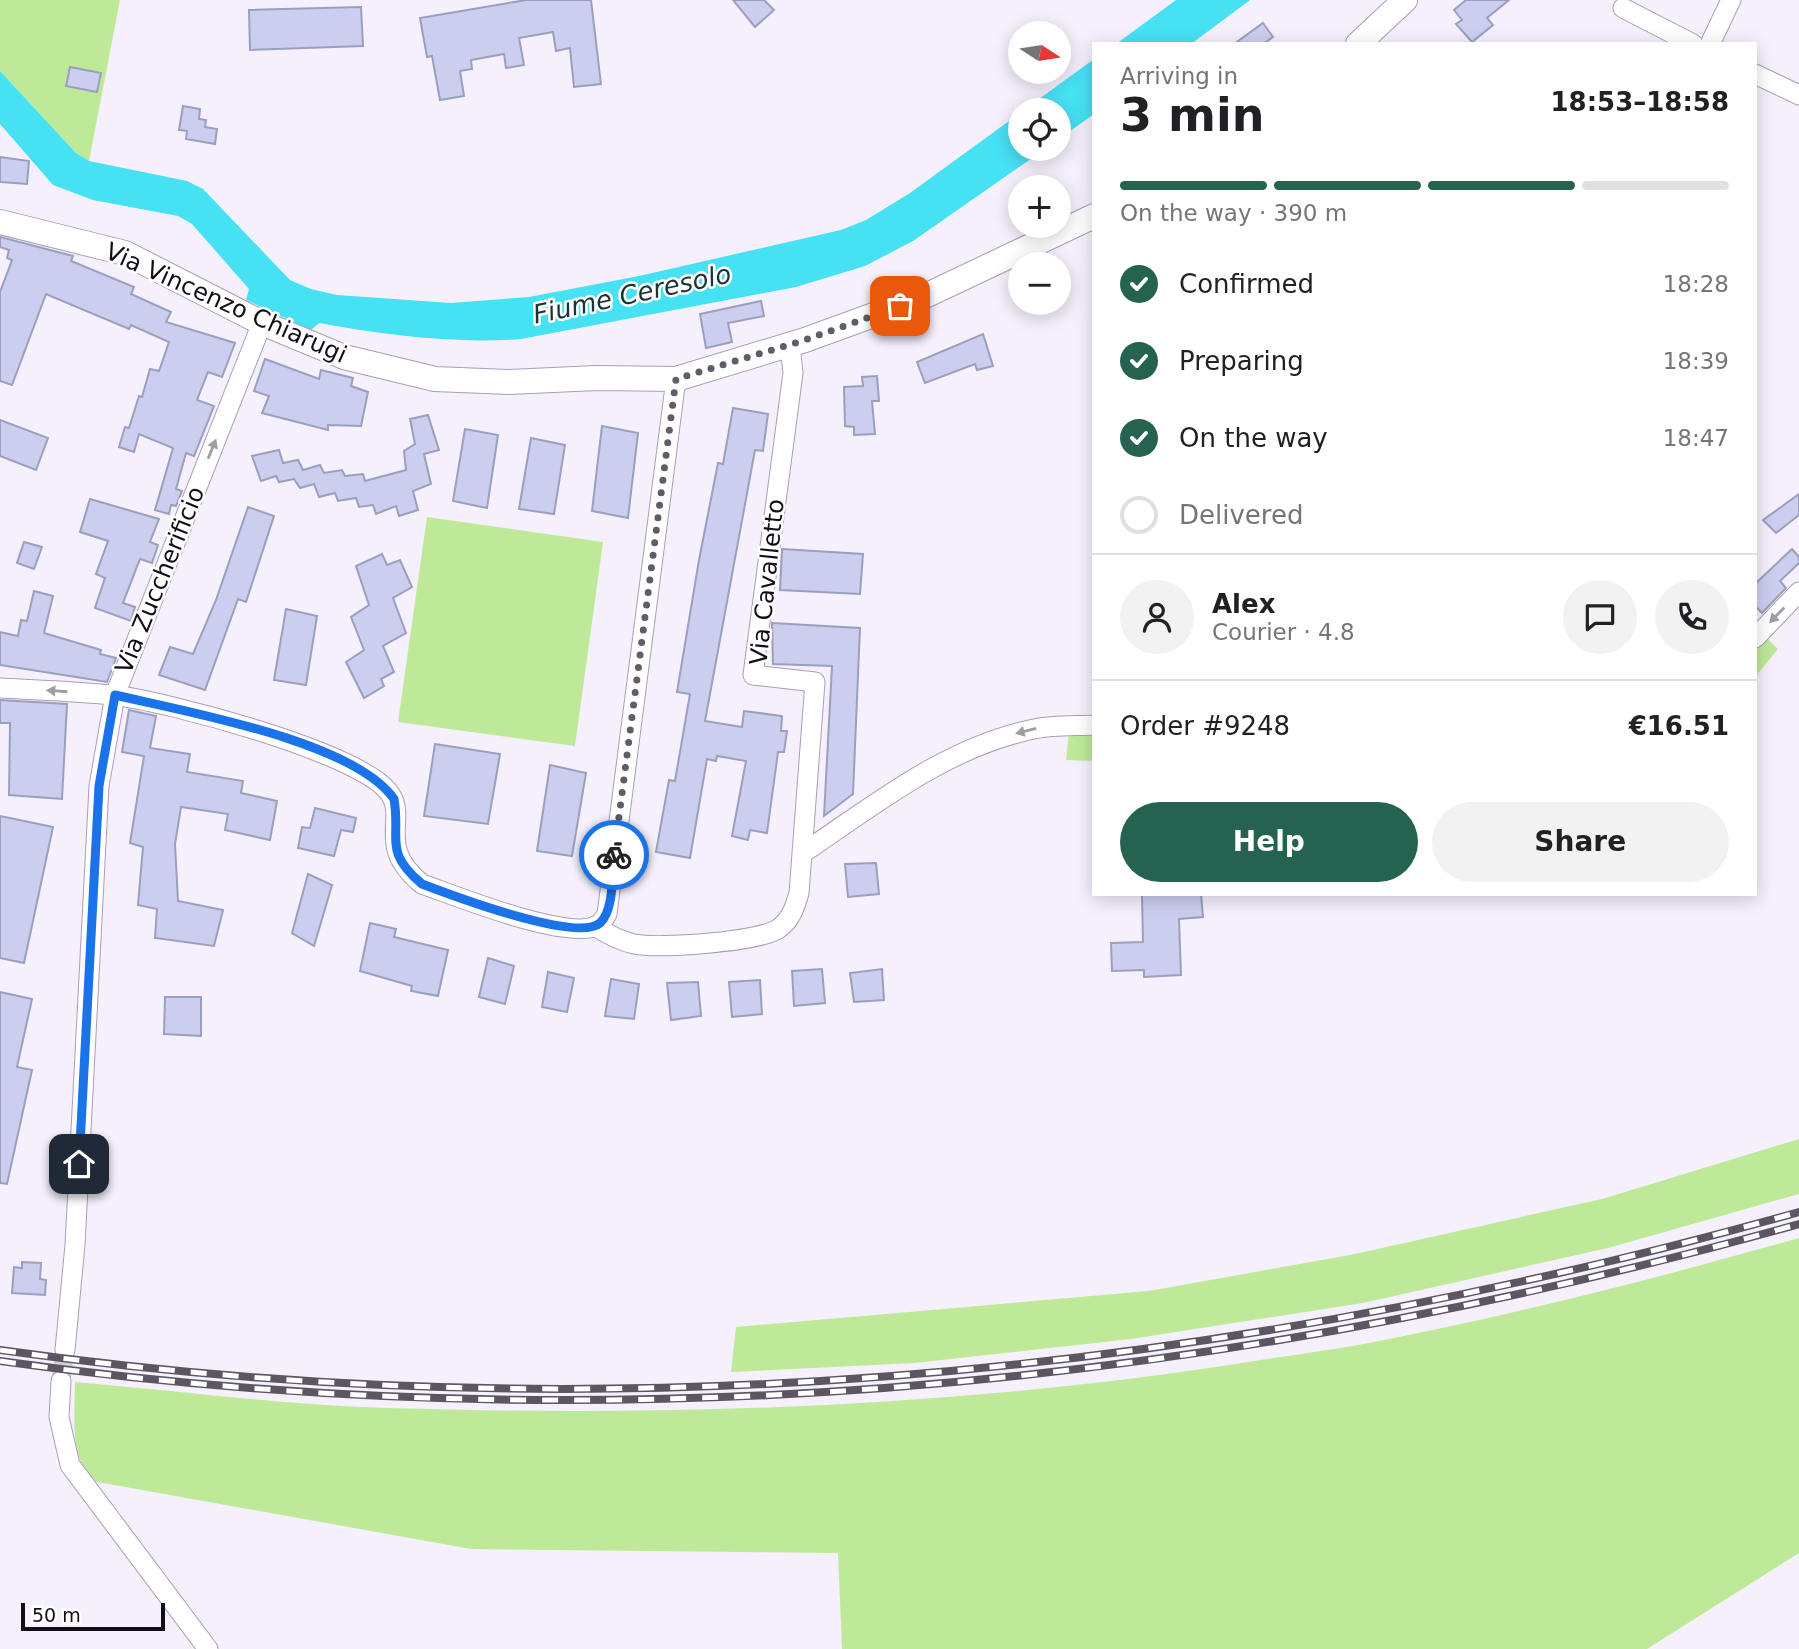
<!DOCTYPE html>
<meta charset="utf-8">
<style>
body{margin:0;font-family:"DejaVu Sans",sans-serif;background:#f2f2f2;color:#202124;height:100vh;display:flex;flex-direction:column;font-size:26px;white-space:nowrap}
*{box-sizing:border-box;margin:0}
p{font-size:23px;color:#757577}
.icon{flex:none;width:38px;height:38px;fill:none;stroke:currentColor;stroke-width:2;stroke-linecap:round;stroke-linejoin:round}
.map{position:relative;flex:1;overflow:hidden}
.sheet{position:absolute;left:1092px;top:42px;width:665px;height:854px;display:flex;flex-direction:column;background:#fff;border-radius:0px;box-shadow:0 4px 18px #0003}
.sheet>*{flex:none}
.needle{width:46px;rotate:102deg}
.controls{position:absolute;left:1008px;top:21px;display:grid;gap:14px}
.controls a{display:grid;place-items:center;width:63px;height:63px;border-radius:50%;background:#fff;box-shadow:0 4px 18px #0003;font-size:35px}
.scale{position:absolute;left:21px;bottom:18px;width:144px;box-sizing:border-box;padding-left:7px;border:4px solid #110c17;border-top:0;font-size:19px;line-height:24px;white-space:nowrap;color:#110c17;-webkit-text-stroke:5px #fff;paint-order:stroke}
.pin{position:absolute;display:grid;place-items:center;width:60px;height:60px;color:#fff;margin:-30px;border-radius:14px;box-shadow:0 4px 10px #0006}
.courier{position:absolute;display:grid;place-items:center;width:70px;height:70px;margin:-35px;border:5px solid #1a73e8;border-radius:50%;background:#fff;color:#222;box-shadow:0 2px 9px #0007}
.head em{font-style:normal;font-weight:800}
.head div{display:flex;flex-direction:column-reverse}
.head{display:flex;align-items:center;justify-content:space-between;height:119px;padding:0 28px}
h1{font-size:46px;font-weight:800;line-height:52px}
.bar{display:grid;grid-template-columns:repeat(4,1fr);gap:10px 7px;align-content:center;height:84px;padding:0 28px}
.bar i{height:9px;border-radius:5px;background:#e0e0e0}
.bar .on{background:#256350}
.bar p{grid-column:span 4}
.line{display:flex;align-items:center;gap:18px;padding:0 28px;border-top:2px solid #e0e0e0}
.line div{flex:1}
.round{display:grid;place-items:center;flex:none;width:74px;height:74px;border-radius:37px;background:#f2f2f2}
ol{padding:0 28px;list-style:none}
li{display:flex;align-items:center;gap:21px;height:77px}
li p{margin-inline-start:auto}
li .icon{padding:7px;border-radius:50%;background:#256350;color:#fff;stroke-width:4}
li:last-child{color:#757577}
li i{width:38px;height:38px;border:4px solid #e0e0e0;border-radius:50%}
.cta{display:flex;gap:14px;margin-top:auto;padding:14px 28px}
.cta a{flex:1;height:80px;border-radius:42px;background:#256350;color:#fff;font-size:28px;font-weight:800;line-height:80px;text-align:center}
.cta a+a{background:#f2f2f2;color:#202124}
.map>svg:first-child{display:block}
.green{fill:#bee998}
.water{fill:#47e1f4}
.building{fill:#cbcfef;stroke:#9b9fbe;stroke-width:2}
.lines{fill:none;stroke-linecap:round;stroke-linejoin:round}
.minor-tunnel{stroke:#d3ceda;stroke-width:19;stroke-dasharray:19 10;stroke-linecap:butt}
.minor-casing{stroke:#aa9dba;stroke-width:21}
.tertiary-casing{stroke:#aa9dba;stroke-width:26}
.minor{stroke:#fff;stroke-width:19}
.tertiary{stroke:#fff;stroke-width:24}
.rail-casing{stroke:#5b5662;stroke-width:8}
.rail{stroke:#fff;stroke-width:5;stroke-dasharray:16;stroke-linecap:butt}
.oneway{fill:#a09ea2}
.done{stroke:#615c67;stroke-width:7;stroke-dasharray:0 12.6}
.route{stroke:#1a73e8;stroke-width:9}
.labels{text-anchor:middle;stroke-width:5;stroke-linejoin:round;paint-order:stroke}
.street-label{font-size:24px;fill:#110c17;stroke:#fff}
.water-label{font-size:26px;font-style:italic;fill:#1b3337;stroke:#fff}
</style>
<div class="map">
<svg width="1799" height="1649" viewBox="0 0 1799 1649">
<rect width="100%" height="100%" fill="#f5f0fc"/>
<g class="green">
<path d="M 0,0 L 120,0 L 89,161 L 76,153 L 0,71 Z"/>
<path d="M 427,517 L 603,542 L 575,746 L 398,722 Z"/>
<path d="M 1757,629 L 1778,649 L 1755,677 L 1755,631 Z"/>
<path d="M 1094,730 L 1094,761 L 1066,760 L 1069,731 Z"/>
<path d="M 1799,1139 L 1799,1194 L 1608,1248 L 1363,1303 L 1131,1339 L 914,1363 L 731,1372 L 736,1327 L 1149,1291 L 1355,1254 L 1602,1199 Z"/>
<path d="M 1799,1238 L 1799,1553 L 1647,1649 L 842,1649 L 838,1553 L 471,1549 L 92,1481 C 69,1451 75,1418 75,1382 C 180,1391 285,1405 389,1408 C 673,1417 956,1407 1236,1364 C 1282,1356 1329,1351 1374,1342 C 1518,1314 1658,1278 1799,1238 Z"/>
</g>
<g class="water">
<path d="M 1176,0 L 1250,0 L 1191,44 L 1116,44 Z"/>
<path d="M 1094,59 L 1094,114 L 1059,139 L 1059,110 L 1024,110 Z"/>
<path d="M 0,71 L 76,153 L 89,161 L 187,181 L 203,189 L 290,280 L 311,289 L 337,295 L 451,303 L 529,297 L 639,276 L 841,230 L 866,220 L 910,193 L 1020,113 L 1020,149 L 1045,149 L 913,241 L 865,266 L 796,287 L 521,339 C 454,344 384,335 319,323 L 311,330 L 246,300 L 249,289 L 192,224 L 178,216 L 93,200 L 53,185 L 0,124 Z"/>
</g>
<g class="building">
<path d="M 526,0 L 591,0 L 601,84 L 574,87 L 570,48 L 556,51 L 553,32 L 519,38 L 524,65 L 506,68 L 504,54 L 471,60 L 472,69 L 460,71 L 464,96 L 440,100 L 432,56 L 427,57 L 420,18 Z"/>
<path d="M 733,0 L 764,0 L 774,10 L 755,27 Z"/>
<path d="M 1466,0 L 1509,0 L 1487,18 L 1493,25 L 1472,42 L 1456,24 L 1462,20 L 1454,10 Z"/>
<path d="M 361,7 L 363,46 L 250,50 L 249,10 Z"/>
<path d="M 1263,23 L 1273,37 L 1263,44 L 1234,44 Z"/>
<path d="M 70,67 L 101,73 L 97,92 L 66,86 Z"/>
<path d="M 183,106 L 200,109 L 199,119 L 206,120 L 205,127 L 217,129 L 215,144 L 186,139 L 187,131 L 179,130 Z"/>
<path d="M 0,157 L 29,161 L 27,184 L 0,182 Z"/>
<path d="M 0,237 L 73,256 L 71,261 L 134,287 L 131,294 L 171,312 L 166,322 L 235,343 L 222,377 L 208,372 L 197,400 L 214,406 L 194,456 L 186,453 L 176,489 L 182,491 L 176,506 L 171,505 L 169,514 L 155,510 L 173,448 L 139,434 L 134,452 L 119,447 L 125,427 L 129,428 L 139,396 L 142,397 L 150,369 L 159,371 L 169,342 L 131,325 L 129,329 L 46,294 L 12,385 L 0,381 L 0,292 L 12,260 L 7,258 L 9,250 L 0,247 Z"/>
<path d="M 761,301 L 764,316 L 728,323 L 732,342 L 706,348 L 700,314 Z"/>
<path d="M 983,334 L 993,366 L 977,370 L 975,364 L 925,383 L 917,362 Z"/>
<path d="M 265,359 L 319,379 L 321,370 L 353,378 L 351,386 L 368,392 L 361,426 L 328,425 L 328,430 L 262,413 L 269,396 L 254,391 Z"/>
<path d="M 877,376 L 879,401 L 872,401 L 875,434 L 854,435 L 854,427 L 845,426 L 844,387 L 863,386 L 862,377 Z"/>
<path d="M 733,408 L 768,414 L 763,451 L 755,450 L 705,721 L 742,727 L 744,711 L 782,716 L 781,731 L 787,731 L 784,752 L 778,752 L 767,833 L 750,830 L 748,840 L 732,836 L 746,761 L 717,756 L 716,761 L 707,759 L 690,858 L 656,852 L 669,780 L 675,781 L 690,694 L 677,692 L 699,560 L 718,463 L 723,464 Z"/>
<path d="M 428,415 L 439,450 L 424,454 L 431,484 L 413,491 L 418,510 L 399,516 L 396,506 L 376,514 L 373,505 L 359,507 L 356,498 L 338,501 L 335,493 L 319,497 L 314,484 L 300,488 L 294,479 L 279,482 L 276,476 L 261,481 L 252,456 L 279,450 L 283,463 L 298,460 L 303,470 L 320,465 L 324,473 L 342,470 L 345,476 L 363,474 L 365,481 L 406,470 L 404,451 L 415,444 L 410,419 Z"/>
<path d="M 0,420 L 48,438 L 36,470 L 0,456 Z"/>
<path d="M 602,426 L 638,433 L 628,518 L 592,511 Z"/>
<path d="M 465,429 L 498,435 L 487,508 L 453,501 Z"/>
<path d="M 531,438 L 565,445 L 554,514 L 519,509 Z"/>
<path d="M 1799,494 L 1799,515 L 1776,533 L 1763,520 Z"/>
<path d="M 90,499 L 159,519 L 150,542 L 158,545 L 152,563 L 140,559 L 123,603 L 135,607 L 131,621 L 95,608 L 105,578 L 96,574 L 108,541 L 80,532 Z"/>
<path d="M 248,507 L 274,516 L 246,602 L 238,599 L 205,690 L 159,675 L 170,647 L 193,654 L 216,600 Z"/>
<path d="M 24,542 L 42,547 L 34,569 L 17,563 Z"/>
<path d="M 782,549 L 863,554 L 860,594 L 780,590 Z"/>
<path d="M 1792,549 L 1799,557 L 1799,563 L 1780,581 L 1786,588 L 1762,613 L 1755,606 L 1755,584 Z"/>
<path d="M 382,554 L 387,565 L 400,560 L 412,587 L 393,598 L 406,633 L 383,646 L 394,672 L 381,679 L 384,686 L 364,698 L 346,662 L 364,650 L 351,617 L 369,605 L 356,566 Z"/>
<path d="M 34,591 L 53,596 L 44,633 L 101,650 L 100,654 L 116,658 L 107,682 L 0,665 L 0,632 L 18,636 L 21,620 L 27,621 Z"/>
<path d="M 286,609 L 317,616 L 306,685 L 274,680 Z"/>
<path d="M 772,623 L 860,628 L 853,794 L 824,816 L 832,666 L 773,664 Z"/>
<path d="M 0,700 L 67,704 L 62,799 L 9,795 L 10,723 L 0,723 Z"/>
<path d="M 129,710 L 156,716 L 150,748 L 190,754 L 187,772 L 243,781 L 241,793 L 277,801 L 270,840 L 225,830 L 228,814 L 181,807 L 175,844 L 178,901 L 223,910 L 214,946 L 155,938 L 157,909 L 138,905 L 143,847 L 130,843 L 144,756 L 122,752 Z"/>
<path d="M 435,744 L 500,754 L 488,824 L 424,816 Z"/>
<path d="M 550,765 L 586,773 L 572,856 L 537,851 Z"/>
<path d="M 315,808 L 356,818 L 353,832 L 341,830 L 334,856 L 298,848 L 302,827 L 310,828 Z"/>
<path d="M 0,816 L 53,827 L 24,963 L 0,958 Z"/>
<path d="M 876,863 L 879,894 L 848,897 L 845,864 Z"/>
<path d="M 308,874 L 332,885 L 314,946 L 292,933 Z"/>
<path d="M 1142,894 L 1201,894 L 1203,917 L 1179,919 L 1181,975 L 1144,977 L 1144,970 L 1112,971 L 1111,943 L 1143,942 Z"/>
<path d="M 370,923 L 396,929 L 394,937 L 448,950 L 438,996 L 411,991 L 412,986 L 360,971 Z"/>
<path d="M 488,958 L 514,966 L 505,1004 L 479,997 Z"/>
<path d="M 822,969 L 825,1003 L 794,1006 L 792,971 Z"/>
<path d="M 882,969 L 884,1000 L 854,1002 L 850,973 Z"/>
<path d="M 548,972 L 574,978 L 567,1012 L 542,1007 Z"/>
<path d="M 611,979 L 639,984 L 634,1019 L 605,1016 Z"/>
<path d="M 760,980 L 762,1014 L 732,1017 L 729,982 Z"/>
<path d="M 698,982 L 701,1016 L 671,1020 L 667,983 Z"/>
<path d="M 0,992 L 32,999 L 17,1067 L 32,1070 L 7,1184 L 0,1183 Z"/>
<path d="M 165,997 L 201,997 L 201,1036 L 164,1034 Z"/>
<path d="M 22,1262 L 41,1263 L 40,1279 L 46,1280 L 45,1295 L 12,1293 L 14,1267 L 22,1268 Z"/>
</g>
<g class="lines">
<path class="minor-tunnel" d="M 61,1381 L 65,1350"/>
<g class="minor-casing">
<g id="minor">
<path d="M 1623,8 L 1693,44"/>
<path d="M 1710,44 L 1731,0"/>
<path d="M 1755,74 L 1799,95"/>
<path d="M 1755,638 L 1799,592"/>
<path d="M 0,688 C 37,690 75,691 112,695 C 166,701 353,751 387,790 C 411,817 373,844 422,884 C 456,896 565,940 596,926 C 602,923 604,919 607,914 L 676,379"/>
<path d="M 803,853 C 876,804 946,747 1034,729 C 1053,725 1074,726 1094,725"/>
<path d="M 595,926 C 607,934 620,941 634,944 C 658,949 758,942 778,929 C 791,920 795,907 799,893 L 815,682 L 753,675 L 793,373 L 790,345"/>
<path d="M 65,1350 L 75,1245 L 99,786 L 115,695 L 262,323"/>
<path d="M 61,1381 L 59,1417 L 70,1465 L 208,1649"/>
</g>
</g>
<g class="tertiary-casing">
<g id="tertiary">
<path d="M 1358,44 L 1405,0"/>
<path d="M 0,222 L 125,253 L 262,323 L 344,357 L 435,379 L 509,382 L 597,378 L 676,379 L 805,340 L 923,297 L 1094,216"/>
</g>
</g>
<use href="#minor" class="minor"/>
<use href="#tertiary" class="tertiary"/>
<g class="rail-casing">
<g id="rail">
<path d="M 0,1350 C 607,1435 1210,1377 1799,1212"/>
<path d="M 0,1361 C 608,1446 1209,1389 1799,1224"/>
</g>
</g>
<use href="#rail" class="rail"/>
</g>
<defs><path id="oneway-solid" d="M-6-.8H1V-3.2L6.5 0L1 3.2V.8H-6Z" transform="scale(1.75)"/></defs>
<g class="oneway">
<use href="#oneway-solid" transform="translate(212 449) rotate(-68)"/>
<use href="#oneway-solid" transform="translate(1777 615) rotate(134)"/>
<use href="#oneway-solid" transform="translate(57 691) rotate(-176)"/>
<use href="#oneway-solid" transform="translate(1026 731) rotate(166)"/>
</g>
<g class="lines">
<path class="done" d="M 614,855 L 676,379 L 805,340 L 900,306"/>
<path class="route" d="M 79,1164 L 99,786 L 115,695 C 183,711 354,741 394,799 C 401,840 383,851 422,884 C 451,895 577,943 600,923 C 614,911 612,874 614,855"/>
</g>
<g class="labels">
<g class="street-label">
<text transform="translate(226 303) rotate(24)" y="8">Via Vincenzo Chiarugi</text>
<text transform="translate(160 580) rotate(-68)" y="8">Via Zuccherificio</text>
<text transform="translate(767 582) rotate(-84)" y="8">Via Cavalletto</text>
</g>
<g class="water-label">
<text transform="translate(632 294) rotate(-12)" y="9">Fiume Ceresolo</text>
</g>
</g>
</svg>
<div class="controls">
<a><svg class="needle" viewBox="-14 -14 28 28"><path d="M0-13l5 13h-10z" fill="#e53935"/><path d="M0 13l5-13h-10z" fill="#757577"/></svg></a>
<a><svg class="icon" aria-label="locate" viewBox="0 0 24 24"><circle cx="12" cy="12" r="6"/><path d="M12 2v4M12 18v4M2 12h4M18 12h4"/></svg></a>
<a>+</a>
<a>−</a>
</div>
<div class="scale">50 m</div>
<div class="pin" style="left:900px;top:306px;background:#ea580c"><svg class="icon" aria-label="bag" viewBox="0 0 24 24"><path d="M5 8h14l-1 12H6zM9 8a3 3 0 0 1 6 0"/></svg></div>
<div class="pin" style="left:79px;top:1164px;background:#1f2937"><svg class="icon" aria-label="home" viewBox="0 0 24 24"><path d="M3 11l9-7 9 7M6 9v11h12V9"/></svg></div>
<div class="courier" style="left:614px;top:855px"><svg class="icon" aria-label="bike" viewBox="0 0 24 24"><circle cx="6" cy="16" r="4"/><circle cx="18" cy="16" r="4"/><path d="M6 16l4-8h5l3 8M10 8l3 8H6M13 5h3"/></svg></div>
<section class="sheet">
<div class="head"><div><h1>3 min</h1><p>Arriving in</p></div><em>18:53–18:58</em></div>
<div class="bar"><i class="on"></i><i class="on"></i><i class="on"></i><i></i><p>On the way · 390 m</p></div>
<ol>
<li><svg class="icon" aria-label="check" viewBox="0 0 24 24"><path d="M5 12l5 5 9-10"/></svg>Confirmed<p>18:28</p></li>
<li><svg class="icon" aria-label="check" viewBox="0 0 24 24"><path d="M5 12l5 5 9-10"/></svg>Preparing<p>18:39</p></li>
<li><svg class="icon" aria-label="check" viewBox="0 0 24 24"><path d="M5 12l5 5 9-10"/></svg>On the way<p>18:47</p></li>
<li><i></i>Delivered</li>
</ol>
<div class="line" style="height:126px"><a class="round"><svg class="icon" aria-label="person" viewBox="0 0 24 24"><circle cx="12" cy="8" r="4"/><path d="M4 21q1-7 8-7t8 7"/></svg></a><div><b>Alex</b><p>Courier · 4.8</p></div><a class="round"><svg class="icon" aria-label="chat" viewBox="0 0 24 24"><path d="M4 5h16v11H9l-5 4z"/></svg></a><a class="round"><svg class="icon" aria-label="phone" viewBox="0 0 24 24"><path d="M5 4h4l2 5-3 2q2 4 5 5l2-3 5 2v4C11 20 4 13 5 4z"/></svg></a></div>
<div class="line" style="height:91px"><div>Order #9248</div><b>€16.51</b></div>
<div class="cta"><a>Help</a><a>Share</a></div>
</section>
</div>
